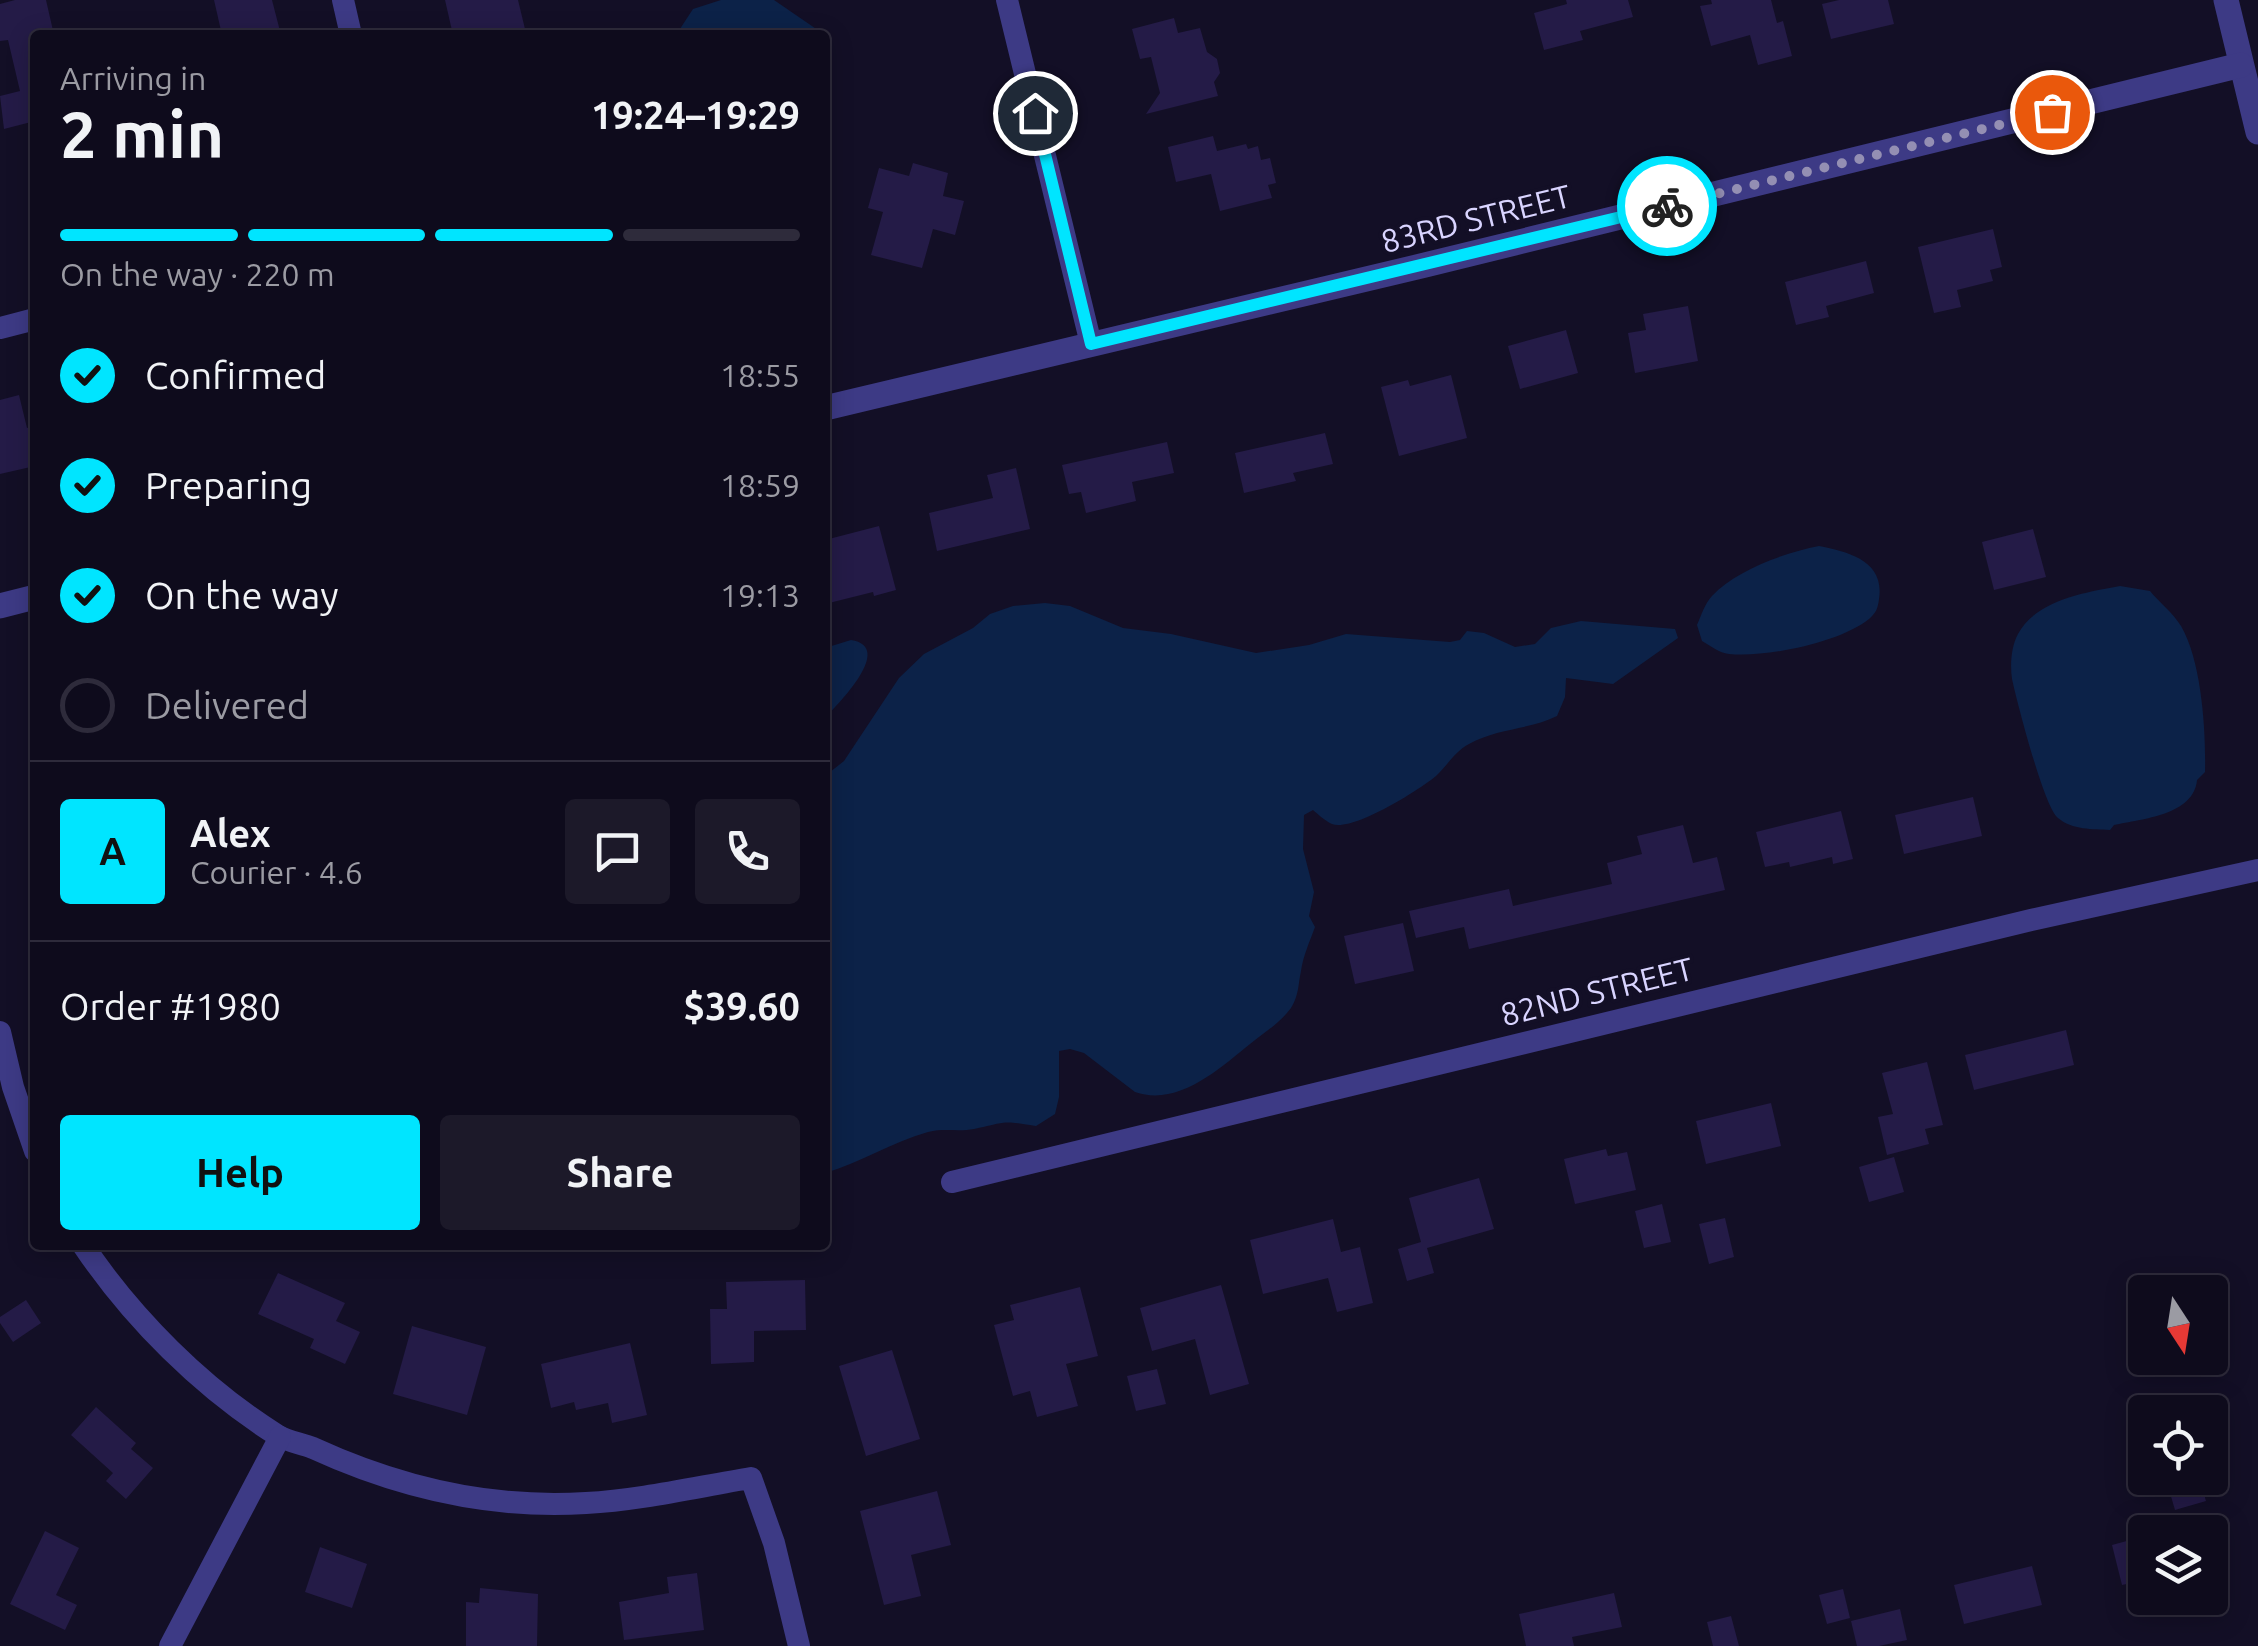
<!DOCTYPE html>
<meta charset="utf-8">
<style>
body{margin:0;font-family:Ubuntu,sans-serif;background:#1c1929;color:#f1f3f6;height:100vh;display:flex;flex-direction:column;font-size:38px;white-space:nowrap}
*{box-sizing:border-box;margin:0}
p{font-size:32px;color:#9b9ba3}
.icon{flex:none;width:55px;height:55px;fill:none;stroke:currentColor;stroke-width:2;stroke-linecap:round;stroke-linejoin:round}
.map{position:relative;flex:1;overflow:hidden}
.panel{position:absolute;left:30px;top:30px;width:800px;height:1220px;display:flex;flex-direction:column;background:#0e0b1c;border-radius:10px;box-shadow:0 5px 25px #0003,0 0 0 2px #2e2b3b}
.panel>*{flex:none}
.needle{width:65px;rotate:168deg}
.tools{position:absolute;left:2128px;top:1275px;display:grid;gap:20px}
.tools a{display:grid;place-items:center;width:100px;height:100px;border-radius:10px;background:#0e0b1c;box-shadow:0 5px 25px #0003,0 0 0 2px #2e2b3b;font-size:50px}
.pin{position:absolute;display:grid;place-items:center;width:85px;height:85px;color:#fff;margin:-42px;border:5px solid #fff;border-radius:50%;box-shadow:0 2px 10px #0007}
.courier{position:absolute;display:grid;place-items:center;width:100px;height:100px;margin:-50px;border:8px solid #00e5ff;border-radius:50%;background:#fff;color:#222;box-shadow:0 2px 12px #0007}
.overview em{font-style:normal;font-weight:700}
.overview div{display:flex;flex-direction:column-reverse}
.overview{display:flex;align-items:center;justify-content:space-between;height:170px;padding:0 30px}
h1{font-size:65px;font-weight:700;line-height:75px}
.bar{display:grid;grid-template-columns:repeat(4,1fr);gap:15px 10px;align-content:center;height:120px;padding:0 30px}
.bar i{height:12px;border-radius:8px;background:#2e2b3b}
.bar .selected{background:#00e5ff}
.bar p{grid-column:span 4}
.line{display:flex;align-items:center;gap:25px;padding:0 30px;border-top:2px solid #2e2b3b}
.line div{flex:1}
.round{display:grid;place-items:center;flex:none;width:105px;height:105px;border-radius:10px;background:#1c1929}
ol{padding:0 30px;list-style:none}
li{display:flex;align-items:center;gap:30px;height:110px}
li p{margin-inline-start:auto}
li .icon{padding:10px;border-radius:50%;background:#00e5ff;color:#111;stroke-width:4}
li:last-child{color:#9b9ba3}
li i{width:55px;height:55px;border:5px solid #2e2b3b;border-radius:50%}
.primary-button{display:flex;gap:20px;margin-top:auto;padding:20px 30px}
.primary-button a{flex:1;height:115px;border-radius:10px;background:#00e5ff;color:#111;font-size:40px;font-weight:700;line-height:115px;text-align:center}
.primary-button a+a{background:#1c1929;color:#f1f3f6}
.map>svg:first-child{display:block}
.water{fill:#0c2248}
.building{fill:#241b47}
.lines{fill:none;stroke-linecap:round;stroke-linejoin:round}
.minor{stroke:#3d3a85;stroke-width:22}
.tertiary{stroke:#3d3a85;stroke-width:25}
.done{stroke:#948fb3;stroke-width:10;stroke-dasharray:0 18}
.route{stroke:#00e5ff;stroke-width:12}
.labels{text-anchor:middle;stroke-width:8;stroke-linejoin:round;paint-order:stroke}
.street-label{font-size:32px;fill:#d9d4ff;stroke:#130f26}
</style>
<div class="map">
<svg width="2258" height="1646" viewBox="0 0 2258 1646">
<rect width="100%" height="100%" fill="#130f26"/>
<g class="water">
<path d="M 721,0 L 774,0 L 825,35 L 676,35 L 693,9 Z"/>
<path d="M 1819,546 C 1849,552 1885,561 1879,599 C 1878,608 1876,613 1869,619 C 1841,642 1766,658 1729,654 C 1719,653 1711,646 1702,641 L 1697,625 C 1701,616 1705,603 1712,596 C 1736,570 1784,553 1819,546 Z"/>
<path d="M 2120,586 L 2150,591 C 2159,602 2173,613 2181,626 C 2202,662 2206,732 2205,772 L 2197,780 C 2194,815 2142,819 2114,825 L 2110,830 C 2093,829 2072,830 2058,818 C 2044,807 2017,702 2012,679 C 2010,665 2011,647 2018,634 C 2036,600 2087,592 2120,586 Z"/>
<path d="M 1045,603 L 1070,606 L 1123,628 L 1171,634 L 1256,653 L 1309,645 L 1346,634 L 1450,642 L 1460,640 L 1467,631 L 1484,633 L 1515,647 L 1535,644 L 1551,628 L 1581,621 L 1675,629 L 1678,638 L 1613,684 L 1566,678 L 1565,697 L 1557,716 C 1529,730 1497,728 1469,744 C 1454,752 1448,765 1436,776 C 1419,790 1353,832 1332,824 C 1325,821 1318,814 1313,810 L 1304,815 L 1303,849 L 1314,892 L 1309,916 L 1315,927 C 1310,941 1303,956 1301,971 C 1298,985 1299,995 1291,1008 C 1281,1022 1264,1033 1250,1044 C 1219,1069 1178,1107 1135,1092 L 1084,1053 L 1070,1049 L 1059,1051 L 1059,1097 L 1055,1114 L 1036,1126 C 1002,1120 1006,1122 974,1129 C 959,1132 944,1128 928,1132 C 892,1142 860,1163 825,1173 L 825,776 L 844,761 L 899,678 L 924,654 L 973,628 L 990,614 L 1013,606 Z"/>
<path d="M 851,640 C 895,647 839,703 825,718 L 825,648 Z"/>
</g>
<g class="building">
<path d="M 15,0 L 46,0 L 54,35 L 35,35 L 35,121 L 4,129 L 0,96 L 20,91 L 8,40 L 0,41 L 0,4 Z"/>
<path d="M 214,0 L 272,0 L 281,35 L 222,35 Z"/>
<path d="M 445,0 L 518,0 L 525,29 L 499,35 L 453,35 Z"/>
<path d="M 1566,0 L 1628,0 L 1633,17 L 1580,31 L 1583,40 L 1544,50 L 1534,13 L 1567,4 Z"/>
<path d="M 1711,0 L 1771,0 L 1777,23 L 1783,21 L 1792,56 L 1758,65 L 1750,35 L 1711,46 L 1700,6 L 1712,4 Z"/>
<path d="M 1839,0 L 1888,0 L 1894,24 L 1831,39 L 1822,4 Z"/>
<path d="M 1174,18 L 1178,33 L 1200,28 L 1207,52 L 1217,59 L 1220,73 L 1214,82 L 1218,96 L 1146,114 L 1160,93 L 1151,57 L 1140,59 L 1132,29 Z"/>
<path d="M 1213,136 L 1217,151 L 1246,144 L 1248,149 L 1258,146 L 1261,160 L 1270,158 L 1276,183 L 1268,185 L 1272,198 L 1220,211 L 1211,174 L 1176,182 L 1168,147 Z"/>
<path d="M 913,163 L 948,173 L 943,196 L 964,201 L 955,235 L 933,229 L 922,268 L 871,255 L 883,212 L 868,208 L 879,168 L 909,176 Z"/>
<path d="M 1993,229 L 2002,267 L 1990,270 L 1993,281 L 1957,290 L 1961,307 L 1934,313 L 1918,247 Z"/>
<path d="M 1866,261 L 1874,293 L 1826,306 L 1829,317 L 1796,325 L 1785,282 Z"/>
<path d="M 1688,306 L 1698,361 L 1635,373 L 1628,333 L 1646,330 L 1643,314 Z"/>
<path d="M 1566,330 L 1578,373 L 1520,389 L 1508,346 Z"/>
<path d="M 1451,375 L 1467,438 L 1399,456 L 1381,387 L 1408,380 L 1410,386 Z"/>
<path d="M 19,395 L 27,428 L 35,426 L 35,466 L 0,474 L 0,400 Z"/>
<path d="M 1325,433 L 1333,464 L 1293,473 L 1296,481 L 1244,493 L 1235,453 Z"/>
<path d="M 1167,442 L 1174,473 L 1132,482 L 1136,501 L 1086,513 L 1081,492 L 1069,494 L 1062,465 Z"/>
<path d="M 1016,468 L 1030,529 L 937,551 L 929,513 L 993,498 L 987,475 Z"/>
<path d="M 879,526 L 896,590 L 874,596 L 873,592 L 825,604 L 825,540 Z"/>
<path d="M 2033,529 L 2046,577 L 1994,590 L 1982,542 Z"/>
<path d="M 1973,797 L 1982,836 L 1904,854 L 1895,815 Z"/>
<path d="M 1841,811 L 1853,859 L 1833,864 L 1832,857 L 1790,867 L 1789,862 L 1765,867 L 1756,832 Z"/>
<path d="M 1683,825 L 1693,863 L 1717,857 L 1725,890 L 1469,949 L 1464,927 L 1416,938 L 1409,911 L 1509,889 L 1513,906 L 1612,884 L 1607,863 L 1642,854 L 1637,836 Z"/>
<path d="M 1403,923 L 1414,971 L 1355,984 L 1344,936 Z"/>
<path d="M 2066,1030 L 2074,1065 L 1974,1090 L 1965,1055 Z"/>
<path d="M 1927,1062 L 1943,1125 L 1925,1129 L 1929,1144 L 1887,1155 L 1878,1117 L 1893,1114 L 1882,1073 Z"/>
<path d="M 1771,1103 L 1781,1146 L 1706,1164 L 1696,1121 Z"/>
<path d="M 1606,1149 L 1608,1156 L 1627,1152 L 1636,1190 L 1575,1204 L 1564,1159 Z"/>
<path d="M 1894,1157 L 1904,1192 L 1869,1202 L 1859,1167 Z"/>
<path d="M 1479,1178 L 1494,1229 L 1427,1248 L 1434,1273 L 1407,1281 L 1398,1249 L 1421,1242 L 1409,1198 Z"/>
<path d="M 1662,1204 L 1671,1242 L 1644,1248 L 1635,1211 Z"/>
<path d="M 1725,1218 L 1734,1257 L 1709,1264 L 1699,1224 Z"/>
<path d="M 1333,1219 L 1341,1252 L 1360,1247 L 1373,1303 L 1337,1312 L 1328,1278 L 1263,1294 L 1250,1240 Z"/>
<path d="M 278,1273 L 345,1303 L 336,1321 L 360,1332 L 345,1364 L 310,1348 L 314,1339 L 258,1314 Z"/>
<path d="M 805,1280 L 806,1330 L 754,1331 L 754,1362 L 711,1364 L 710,1309 L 727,1309 L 726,1282 Z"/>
<path d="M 1221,1285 L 1249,1384 L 1210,1395 L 1195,1339 L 1152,1351 L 1140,1308 Z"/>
<path d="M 1080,1287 L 1098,1356 L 1066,1364 L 1078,1406 L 1037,1417 L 1030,1391 L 1013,1396 L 994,1325 L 1014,1320 L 1010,1305 Z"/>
<path d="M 26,1300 L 41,1323 L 13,1342 L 0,1323 L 0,1317 Z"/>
<path d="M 412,1326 L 486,1347 L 467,1415 L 393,1394 Z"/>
<path d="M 630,1343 L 647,1415 L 612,1423 L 608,1403 L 576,1410 L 574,1402 L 551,1408 L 541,1364 Z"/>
<path d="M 892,1350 L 920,1439 L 866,1456 L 839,1366 Z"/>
<path d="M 1157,1369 L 1166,1404 L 1136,1411 L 1127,1376 Z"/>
<path d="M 96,1407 L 136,1443 L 131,1449 L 153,1468 L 126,1499 L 106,1481 L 113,1473 L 71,1435 Z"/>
<path d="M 2199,1478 L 2206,1501 L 2175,1510 L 2168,1486 Z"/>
<path d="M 937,1491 L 951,1545 L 911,1555 L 921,1596 L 884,1605 L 860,1511 Z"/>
<path d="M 45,1531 L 79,1548 L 56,1595 L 77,1605 L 65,1630 L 10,1604 Z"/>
<path d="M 2145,1536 L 2145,1580 L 2122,1585 L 2112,1545 Z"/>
<path d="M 320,1547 L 367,1564 L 352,1608 L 305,1592 Z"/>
<path d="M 2032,1566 L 2042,1605 L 1964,1624 L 1954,1585 Z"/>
<path d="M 697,1573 L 704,1630 L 624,1640 L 619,1602 L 669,1593 L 667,1577 Z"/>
<path d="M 480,1588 L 538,1594 L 537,1646 L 466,1646 L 466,1602 L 479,1603 Z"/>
<path d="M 1843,1589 L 1850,1618 L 1827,1624 L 1819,1595 Z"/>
<path d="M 1614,1593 L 1622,1627 L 1572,1637 L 1574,1646 L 1526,1646 L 1519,1614 Z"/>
<path d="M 1900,1609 L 1907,1640 L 1879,1646 L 1857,1646 L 1851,1621 Z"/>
<path d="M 1731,1616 L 1739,1646 L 1713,1646 L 1707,1622 Z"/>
</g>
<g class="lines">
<g class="minor">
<path d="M 343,0 L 351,35"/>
<path d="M 1007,0 L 1091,344"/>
<path d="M 0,328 L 35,319"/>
<path d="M 0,1032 L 13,1087 L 35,1151"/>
<path d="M 952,1182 L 2031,920 L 2258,870"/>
<path d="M 83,1245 C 132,1318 202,1388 277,1435 C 288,1442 301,1443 313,1448 C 398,1487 491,1509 586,1503 C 641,1500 696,1487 751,1478 L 774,1543 L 799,1646"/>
<path d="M 170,1646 L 280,1437"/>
</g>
<g class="tertiary">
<path d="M 2226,0 L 2258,132"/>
<path d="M 825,408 L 1425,265 L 2241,65"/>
<path d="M 0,606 L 35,597"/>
</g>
</g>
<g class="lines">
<path class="done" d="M 1667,206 L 2052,112"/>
<path class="route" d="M 1035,113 L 1091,344 L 1667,206"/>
</g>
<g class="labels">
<g class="street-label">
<text transform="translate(1476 219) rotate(-14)" y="11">83RD STREET</text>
<text transform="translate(1597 992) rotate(-14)" y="11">82ND STREET</text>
</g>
</g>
</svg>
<div class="tools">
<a><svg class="needle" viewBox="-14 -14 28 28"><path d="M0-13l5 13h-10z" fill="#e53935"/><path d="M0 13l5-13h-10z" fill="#9b9ba3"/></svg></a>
<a><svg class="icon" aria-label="locate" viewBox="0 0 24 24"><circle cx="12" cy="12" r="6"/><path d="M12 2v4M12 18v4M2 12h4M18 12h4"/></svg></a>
<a><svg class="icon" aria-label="layers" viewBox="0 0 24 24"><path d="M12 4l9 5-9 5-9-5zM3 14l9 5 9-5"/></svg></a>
</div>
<div class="pin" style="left:2052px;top:112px;background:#ea580c"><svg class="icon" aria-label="bag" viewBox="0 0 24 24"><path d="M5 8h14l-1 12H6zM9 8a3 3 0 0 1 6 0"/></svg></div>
<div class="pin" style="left:1035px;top:113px;background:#1f2937"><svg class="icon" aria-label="home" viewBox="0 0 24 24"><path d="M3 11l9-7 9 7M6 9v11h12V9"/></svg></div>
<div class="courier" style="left:1667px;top:206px"><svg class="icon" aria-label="bike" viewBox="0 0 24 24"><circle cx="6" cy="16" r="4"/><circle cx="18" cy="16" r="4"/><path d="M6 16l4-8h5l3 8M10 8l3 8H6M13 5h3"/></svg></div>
<section class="panel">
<div class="overview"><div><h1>2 min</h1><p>Arriving in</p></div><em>19:24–19:29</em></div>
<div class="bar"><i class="selected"></i><i class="selected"></i><i class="selected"></i><i></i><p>On the way · 220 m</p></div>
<ol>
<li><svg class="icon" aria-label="check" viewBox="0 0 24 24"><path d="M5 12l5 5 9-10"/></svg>Confirmed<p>18:55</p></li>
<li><svg class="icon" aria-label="check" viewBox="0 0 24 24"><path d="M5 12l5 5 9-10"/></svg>Preparing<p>18:59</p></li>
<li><svg class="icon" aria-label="check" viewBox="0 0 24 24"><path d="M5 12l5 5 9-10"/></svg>On the way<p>19:13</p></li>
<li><i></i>Delivered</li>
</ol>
<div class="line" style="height:180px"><b class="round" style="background:#00e5ff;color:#111">A</b><div><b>Alex</b><p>Courier · 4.6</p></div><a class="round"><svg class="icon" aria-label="chat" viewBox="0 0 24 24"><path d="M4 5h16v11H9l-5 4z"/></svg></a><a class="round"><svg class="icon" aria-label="phone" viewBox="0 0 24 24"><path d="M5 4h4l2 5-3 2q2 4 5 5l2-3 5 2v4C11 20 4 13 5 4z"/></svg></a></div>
<div class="line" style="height:130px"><div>Order #1980</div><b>$39.60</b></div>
<div class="primary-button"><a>Help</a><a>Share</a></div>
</section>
</div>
